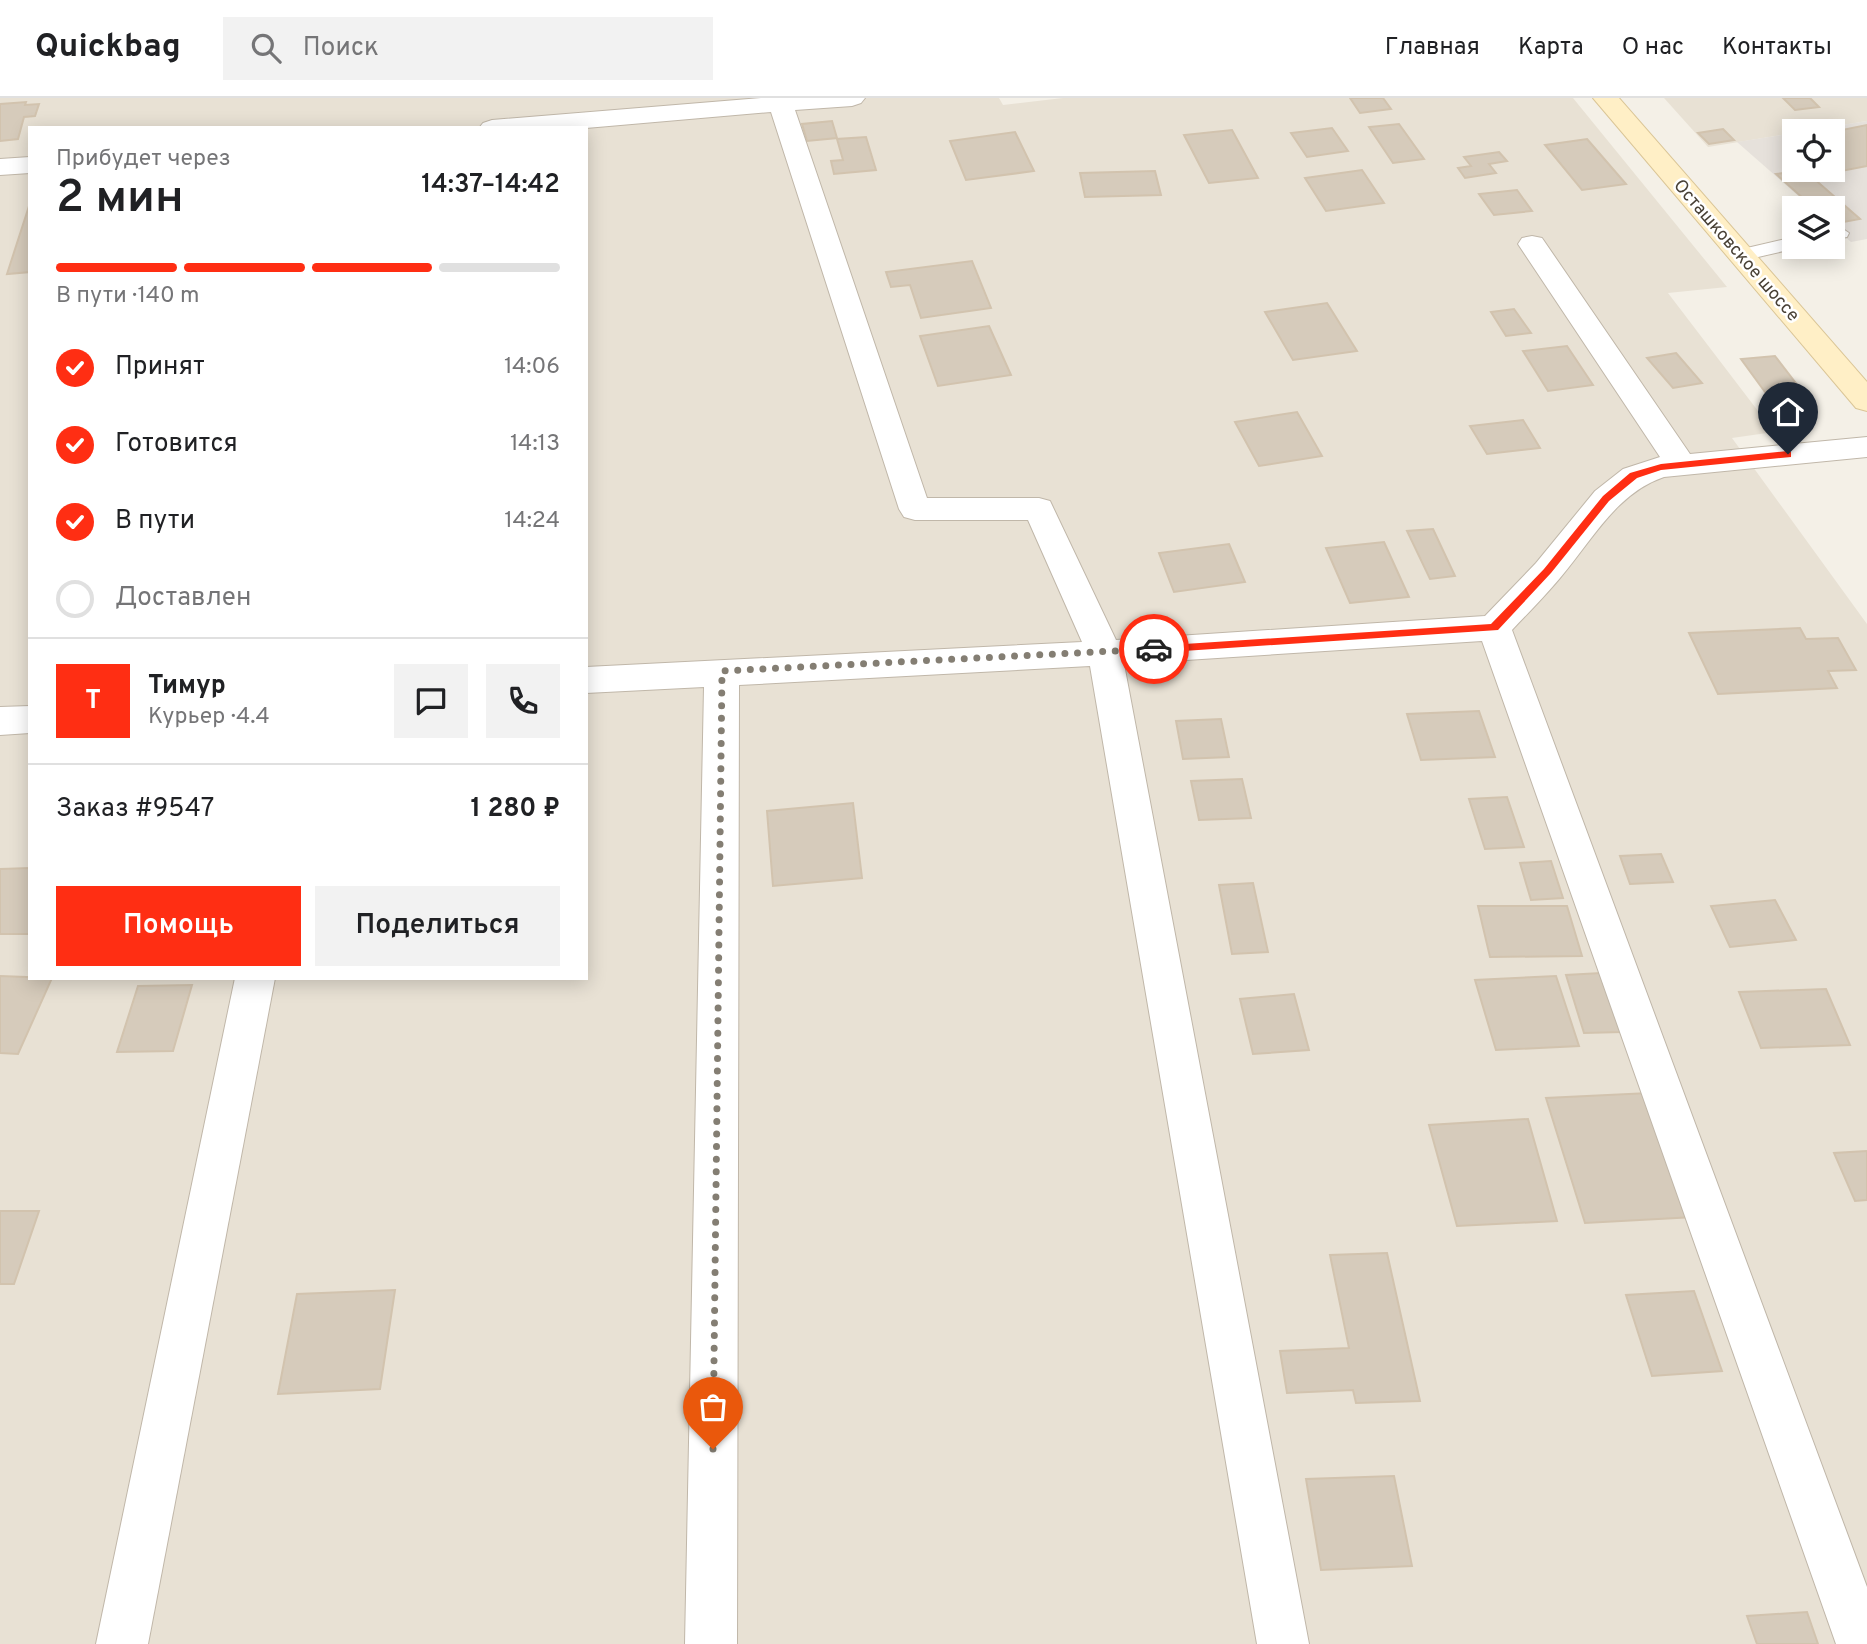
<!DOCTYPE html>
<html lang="ru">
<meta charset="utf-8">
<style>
body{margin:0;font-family:Overpass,sans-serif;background:#f2f2f2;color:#202124;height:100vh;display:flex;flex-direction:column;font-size:26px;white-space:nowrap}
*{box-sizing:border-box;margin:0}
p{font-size:23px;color:#757577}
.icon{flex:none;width:38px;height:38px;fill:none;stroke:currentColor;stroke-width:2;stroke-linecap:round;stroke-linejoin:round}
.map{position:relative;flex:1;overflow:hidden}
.side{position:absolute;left:28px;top:28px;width:560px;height:854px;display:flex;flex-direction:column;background:#fff;border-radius:0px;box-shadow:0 4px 18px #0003}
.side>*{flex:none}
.tools{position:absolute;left:1782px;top:21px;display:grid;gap:14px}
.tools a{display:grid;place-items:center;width:63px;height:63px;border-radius:0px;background:#fff;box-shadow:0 4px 18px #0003;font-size:35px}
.pin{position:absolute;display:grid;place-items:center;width:60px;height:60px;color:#fff;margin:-72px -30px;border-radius:50% 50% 50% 0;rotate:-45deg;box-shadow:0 0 7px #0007}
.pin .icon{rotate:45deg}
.courier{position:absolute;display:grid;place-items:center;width:70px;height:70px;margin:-35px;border:5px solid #ff2e13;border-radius:50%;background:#fff;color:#222;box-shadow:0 2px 9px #0007}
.head em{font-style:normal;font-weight:600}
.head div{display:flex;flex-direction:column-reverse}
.head{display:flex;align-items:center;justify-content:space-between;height:119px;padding:0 28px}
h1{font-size:46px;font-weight:600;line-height:52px}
.bar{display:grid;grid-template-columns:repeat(4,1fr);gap:10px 7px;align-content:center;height:84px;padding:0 28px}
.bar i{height:9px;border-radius:5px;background:#e0e0e0}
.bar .current{background:#ff2e13}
.bar p{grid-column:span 4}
.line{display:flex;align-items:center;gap:18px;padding:0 28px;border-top:2px solid #e0e0e0}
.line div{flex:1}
.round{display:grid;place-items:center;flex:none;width:74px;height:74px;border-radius:0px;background:#f2f2f2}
ol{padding:0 28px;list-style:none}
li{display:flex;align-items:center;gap:21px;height:77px}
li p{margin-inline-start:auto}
li .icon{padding:7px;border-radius:50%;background:#ff2e13;color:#fff;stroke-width:4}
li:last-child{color:#757577}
li i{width:38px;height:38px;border:4px solid #e0e0e0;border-radius:50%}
.action{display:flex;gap:14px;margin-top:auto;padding:14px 28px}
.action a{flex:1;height:80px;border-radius:0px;background:#ff2e13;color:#fff;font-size:28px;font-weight:600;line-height:80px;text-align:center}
.action a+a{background:#f2f2f2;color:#202124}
header{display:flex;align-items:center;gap:42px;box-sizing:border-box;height:98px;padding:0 35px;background:#fff;border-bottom:2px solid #e0e0e0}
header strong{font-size:33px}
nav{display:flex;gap:38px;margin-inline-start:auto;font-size:24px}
.search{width:490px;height:63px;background:#f2f2f2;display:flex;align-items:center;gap:18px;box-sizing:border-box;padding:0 24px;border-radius:0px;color:#757577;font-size:26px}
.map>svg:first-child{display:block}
.residential{fill:#e8e1d4;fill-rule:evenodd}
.industrial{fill:#e6e1db}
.building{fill:#d6cbbb;stroke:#d2c3ae;stroke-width:2}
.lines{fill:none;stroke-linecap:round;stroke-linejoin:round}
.lane-casing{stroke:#c0b7a9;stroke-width:2}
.street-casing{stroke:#c0b7a9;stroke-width:2}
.secondary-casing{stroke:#dac596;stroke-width:2}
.lane{fill:#fff;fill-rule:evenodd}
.street{fill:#fff;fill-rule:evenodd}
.secondary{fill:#ffefc6;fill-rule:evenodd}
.route{fill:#ff2e13}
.done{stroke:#847e73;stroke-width:7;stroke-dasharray:0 12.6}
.labels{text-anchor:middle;stroke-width:5;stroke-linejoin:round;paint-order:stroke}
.far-street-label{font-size:18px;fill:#484035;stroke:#fff}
</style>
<header>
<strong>Quickbag</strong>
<div class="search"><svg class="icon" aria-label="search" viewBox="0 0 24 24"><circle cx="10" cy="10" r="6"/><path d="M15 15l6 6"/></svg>Поиск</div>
<nav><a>Главная</a><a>Карта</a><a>О нас</a><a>Контакты</a></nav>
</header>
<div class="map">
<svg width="1867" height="1546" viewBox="0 0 1867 1546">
<rect width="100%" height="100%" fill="#f4f0e7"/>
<g class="residential">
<path d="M 0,0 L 999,0 L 1003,7 L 1063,0 L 1573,0 L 1727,189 L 1668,195 L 1774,334 L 1732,340 L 1867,526 L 1867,1546 L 0,1546 ZM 30,30 L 586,30 L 586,880 L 30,880 Z"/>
<path d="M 1664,0 L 1867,0 L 1867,23 L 1708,49 Z"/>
</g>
<path class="industrial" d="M 1867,23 L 1867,141 L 1851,144 L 1832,128 L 1832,110 L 1812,110 L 1737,44 L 1794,35 L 1794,72 L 1832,72 L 1832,33 L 1804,33 Z"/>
<g class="building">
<path d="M 1350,0 L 1383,0 L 1391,11 L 1360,15 Z"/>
<path d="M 1783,0 L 1810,0 L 1819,9 L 1795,12 Z"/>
<path d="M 26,4 L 25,7 L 39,6 L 35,18 L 24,19 L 18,41 L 0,43 L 0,6 Z"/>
<path d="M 832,23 L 837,40 L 807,43 L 802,26 Z"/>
<path d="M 1399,26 L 1424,61 L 1393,65 L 1369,29 Z"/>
<path d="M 1867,27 L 1867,68 L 1826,76 L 1821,72 L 1832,72 L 1832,34 Z"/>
<path d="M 1332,30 L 1348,53 L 1307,59 L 1291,35 Z"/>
<path d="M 1723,31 L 1734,42 L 1709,46 L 1698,35 Z"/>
<path d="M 1232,32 L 1258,80 L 1209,85 L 1184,37 Z"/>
<path d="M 1015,34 L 1034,73 L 966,82 L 950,43 Z"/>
<path d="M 866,39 L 876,72 L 834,76 L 831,63 L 843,62 L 837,41 Z"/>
<path d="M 1587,41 L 1626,86 L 1582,92 L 1545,47 Z"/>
<path d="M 1499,54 L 1507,63 L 1489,66 L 1496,75 L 1465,80 L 1458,70 L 1471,68 L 1464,59 Z"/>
<path d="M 1362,72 L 1384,105 L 1326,113 L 1305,80 Z"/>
<path d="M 1804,72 L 1860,121 L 1832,126 L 1832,110 L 1814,110 L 1776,76 Z"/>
<path d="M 1155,73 L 1161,97 L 1085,99 L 1080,75 Z"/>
<path d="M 1517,92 L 1532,113 L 1494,117 L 1479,96 Z"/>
<path d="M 29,108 L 30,174 L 7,176 Z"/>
<path d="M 972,163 L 991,210 L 921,220 L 910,187 L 891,189 L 886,174 Z"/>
<path d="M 1327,205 L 1357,253 L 1293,262 L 1265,214 Z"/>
<path d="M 1514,211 L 1531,235 L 1506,238 L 1491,214 Z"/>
<path d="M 989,228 L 1011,277 L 938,288 L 920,238 Z"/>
<path d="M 1567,248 L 1593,287 L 1548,293 L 1523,253 Z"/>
<path d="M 1676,255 L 1702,285 L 1673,290 L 1647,260 Z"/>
<path d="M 1775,258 L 1808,301 L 1773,305 L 1741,261 Z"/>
<path d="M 1297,314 L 1322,358 L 1259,368 L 1235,324 Z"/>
<path d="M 1523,322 L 1540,350 L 1487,356 L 1470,328 Z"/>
<path d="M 1433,431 L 1455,478 L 1430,481 L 1407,433 Z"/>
<path d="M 1384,444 L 1409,499 L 1350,505 L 1326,450 Z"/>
<path d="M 1229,446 L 1245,484 L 1174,494 L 1159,455 Z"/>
<path d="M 1800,530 L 1806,541 L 1838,540 L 1856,572 L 1828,573 L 1837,590 L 1718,596 L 1689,535 Z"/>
<path d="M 1479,613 L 1495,659 L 1421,662 L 1407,616 Z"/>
<path d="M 1221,621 L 1229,659 L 1183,661 L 1176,623 Z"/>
<path d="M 1242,681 L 1251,720 L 1199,722 L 1191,683 Z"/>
<path d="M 1507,699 L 1524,749 L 1485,751 L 1469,701 Z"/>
<path d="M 853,705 L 862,780 L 773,788 L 767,713 Z"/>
<path d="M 1661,756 L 1673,784 L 1630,786 L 1620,758 Z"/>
<path d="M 1551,763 L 1563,800 L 1531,802 L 1520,765 Z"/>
<path d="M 30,770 L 30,836 L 0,836 L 0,771 Z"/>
<path d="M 1253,785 L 1268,854 L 1232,856 L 1219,787 Z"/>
<path d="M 1775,802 L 1796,842 L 1730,849 L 1711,808 Z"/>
<path d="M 1478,808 L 1567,808 L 1582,858 L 1490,859 Z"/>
<path d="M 1601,875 L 1621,934 L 1584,935 L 1566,877 Z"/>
<path d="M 0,878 L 52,880 L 18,956 L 0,955 Z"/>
<path d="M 1556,878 L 1579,948 L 1496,952 L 1475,882 Z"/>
<path d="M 192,887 L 173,953 L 117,954 L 138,888 Z"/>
<path d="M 1826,891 L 1850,947 L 1761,950 L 1739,894 Z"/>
<path d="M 1294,896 L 1309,952 L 1253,956 L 1240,901 Z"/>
<path d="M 1649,995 L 1694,1119 L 1585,1125 L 1546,1000 Z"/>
<path d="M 1528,1021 L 1557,1123 L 1457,1128 L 1429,1027 Z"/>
<path d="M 1867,1053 L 1867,1102 L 1855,1103 L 1834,1055 Z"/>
<path d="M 0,1113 L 39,1113 L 14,1186 L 0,1186 Z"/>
<path d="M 1387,1155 L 1420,1303 L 1356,1305 L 1353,1292 L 1287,1295 L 1280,1253 L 1349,1250 L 1330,1157 Z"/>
<path d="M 395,1192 L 380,1291 L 278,1296 L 297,1196 Z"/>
<path d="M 1694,1193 L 1722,1273 L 1652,1278 L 1626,1197 Z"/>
<path d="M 1394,1378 L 1412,1468 L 1321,1472 L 1306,1381 Z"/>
<path d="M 1807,1514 L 1818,1546 L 1757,1546 L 1747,1518 Z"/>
</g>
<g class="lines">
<g class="lane-casing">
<g id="lane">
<path d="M 1840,129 L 1849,135 L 1847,139 L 1832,142 L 1832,130 Z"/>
<path d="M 1794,139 L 1794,149 L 1801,149 L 1741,163 L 1732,157 L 1734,153 Z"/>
</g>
</g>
<g class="street-casing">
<g id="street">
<path d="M 761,0 L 865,0 L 861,5 L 852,8 L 795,12 L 927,400 L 1039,400 L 1050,403 L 1116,542 L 1485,518 L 1536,465 L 1595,393 L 1623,371 L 1660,359 L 1518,146 L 1522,140 L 1532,138 L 1542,140 L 1690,356 L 1867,339 L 1867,359 L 1664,379 C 1616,395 1591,444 1560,480 C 1545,498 1528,515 1512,532 L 1867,1489 L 1867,1546 L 1836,1546 L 1482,543 L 1124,566 L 1309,1546 L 1257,1546 L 1090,568 L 739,587 L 737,1546 L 685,1546 L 704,589 L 586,595 L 586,569 L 1082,544 L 1028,422 L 915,422 L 904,419 L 899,411 L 771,14 L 586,30 L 479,30 L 483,25 L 492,22 Z"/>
<path d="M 30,59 L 30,75 L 0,77 L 0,61 Z"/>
<path d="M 30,608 L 30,635 L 0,637 L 0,609 Z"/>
<path d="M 235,880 L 275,880 L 148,1546 L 96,1546 Z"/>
</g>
</g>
<g class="secondary-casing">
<path id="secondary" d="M 1593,0 L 1619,0 L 1867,284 L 1867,313 L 1856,310 Z"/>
</g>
<use href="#lane" class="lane"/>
<use href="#street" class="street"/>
<use href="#secondary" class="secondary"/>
</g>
<path class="route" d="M 1788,353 L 1791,354 L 1791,359 L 1661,372 L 1637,380 L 1609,403 L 1551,475 L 1498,532 L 1154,555 L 1149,551 L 1154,548 L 1491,526 L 1544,471 L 1603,398 L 1630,375 L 1661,366 Z"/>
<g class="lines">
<path class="done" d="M 713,1351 L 722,573 L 1154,551"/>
</g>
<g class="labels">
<g class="far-street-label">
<text transform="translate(1737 152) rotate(49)" y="6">Осташковское шоссе</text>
</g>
</g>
</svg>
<div class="tools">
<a><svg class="icon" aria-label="locate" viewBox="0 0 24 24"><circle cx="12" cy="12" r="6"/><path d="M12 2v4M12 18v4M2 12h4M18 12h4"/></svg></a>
<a><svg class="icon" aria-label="layers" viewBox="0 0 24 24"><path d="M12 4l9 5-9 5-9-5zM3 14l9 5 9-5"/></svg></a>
</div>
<div class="pin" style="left:713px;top:1351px;background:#ea580c"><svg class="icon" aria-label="bag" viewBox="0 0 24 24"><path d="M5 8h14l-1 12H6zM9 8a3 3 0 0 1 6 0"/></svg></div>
<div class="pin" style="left:1788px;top:356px;background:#1f2937"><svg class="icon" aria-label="home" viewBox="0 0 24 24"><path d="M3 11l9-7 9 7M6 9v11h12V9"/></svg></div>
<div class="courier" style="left:1154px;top:551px"><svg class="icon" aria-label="car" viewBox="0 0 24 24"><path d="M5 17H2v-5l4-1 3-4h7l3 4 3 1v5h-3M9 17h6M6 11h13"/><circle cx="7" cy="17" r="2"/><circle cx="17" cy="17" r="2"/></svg></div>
<section class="side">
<div class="head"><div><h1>2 мин</h1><p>Прибудет через</p></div><em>14:37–14:42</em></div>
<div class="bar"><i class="current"></i><i class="current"></i><i class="current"></i><i></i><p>В пути · 140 m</p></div>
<ol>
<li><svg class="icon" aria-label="check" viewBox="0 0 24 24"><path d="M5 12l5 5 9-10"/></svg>Принят<p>14:06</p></li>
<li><svg class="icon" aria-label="check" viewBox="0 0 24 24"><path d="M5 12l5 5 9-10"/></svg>Готовится<p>14:13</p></li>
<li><svg class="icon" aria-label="check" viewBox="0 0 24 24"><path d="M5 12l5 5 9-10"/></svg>В пути<p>14:24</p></li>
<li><i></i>Доставлен</li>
</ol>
<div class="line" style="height:126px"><b class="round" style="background:#ff2e13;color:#fff">Т</b><div><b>Тимур</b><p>Курьер · 4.4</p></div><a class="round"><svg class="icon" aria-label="chat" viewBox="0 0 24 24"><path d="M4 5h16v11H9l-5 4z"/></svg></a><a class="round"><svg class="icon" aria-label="phone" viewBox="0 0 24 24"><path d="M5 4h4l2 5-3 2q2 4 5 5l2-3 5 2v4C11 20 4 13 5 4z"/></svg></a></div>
<div class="line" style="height:91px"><div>Заказ #9547</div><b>1 280 ₽</b></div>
<div class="action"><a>Помощь</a><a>Поделиться</a></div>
</section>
</div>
